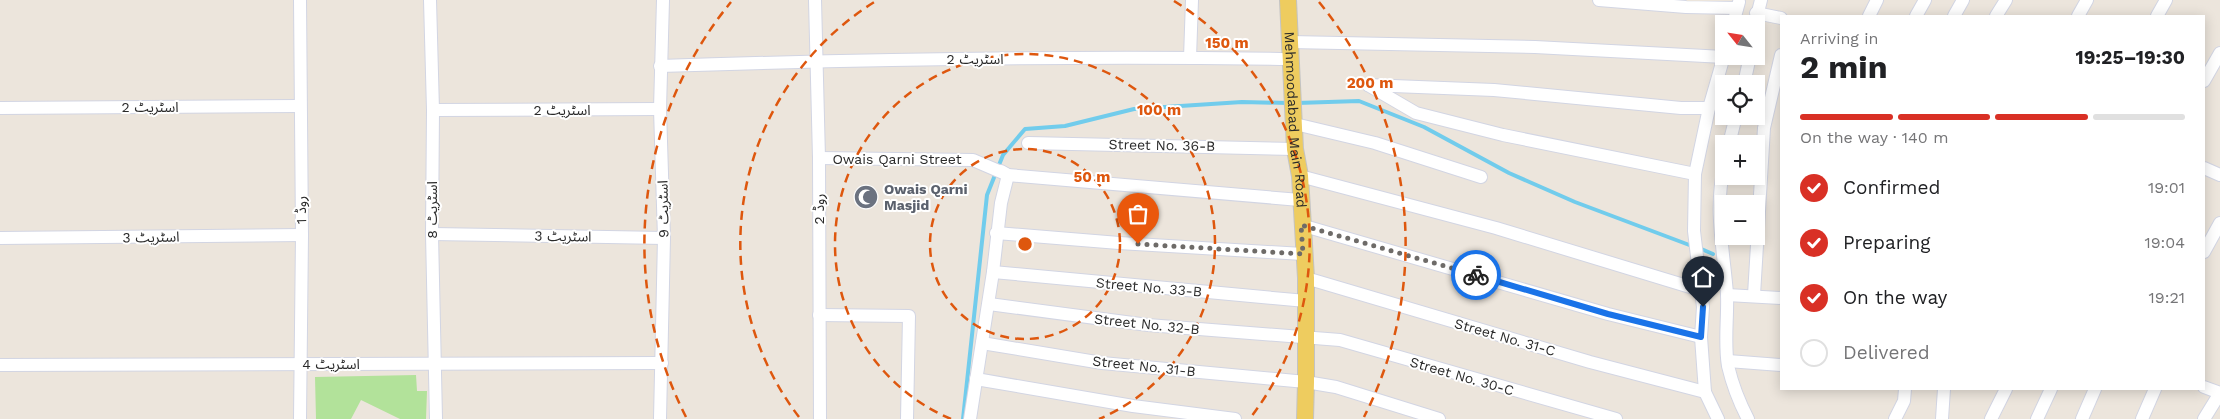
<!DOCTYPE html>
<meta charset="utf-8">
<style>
body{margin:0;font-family:"Work Sans","Noto Sans Arabic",sans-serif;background:#f2f2f2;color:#202124;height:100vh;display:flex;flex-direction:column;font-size:19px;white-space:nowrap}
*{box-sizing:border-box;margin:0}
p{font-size:16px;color:#757577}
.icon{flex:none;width:28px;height:28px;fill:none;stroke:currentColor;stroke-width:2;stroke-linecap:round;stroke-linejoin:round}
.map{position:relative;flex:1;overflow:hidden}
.details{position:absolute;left:1780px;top:15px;width:425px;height:375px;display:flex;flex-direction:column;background:#fff;border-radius:0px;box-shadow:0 2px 12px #0003}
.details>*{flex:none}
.needle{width:32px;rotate:300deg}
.buttons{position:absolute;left:1715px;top:15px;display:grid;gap:10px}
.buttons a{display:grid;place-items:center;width:50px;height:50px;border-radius:0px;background:#fff;box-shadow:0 2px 12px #0003;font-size:25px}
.pin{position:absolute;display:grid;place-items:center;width:42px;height:42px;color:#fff;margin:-51px -21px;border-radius:50% 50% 50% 0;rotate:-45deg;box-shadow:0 0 5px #0007}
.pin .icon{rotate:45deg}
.courier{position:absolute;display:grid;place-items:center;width:50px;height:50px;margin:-25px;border:4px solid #1a73e8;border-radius:50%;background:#fff;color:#222;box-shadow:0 1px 6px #0007}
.headline em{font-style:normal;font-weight:700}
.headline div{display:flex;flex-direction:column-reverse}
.headline{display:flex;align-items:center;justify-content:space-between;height:85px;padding:0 20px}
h1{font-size:32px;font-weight:700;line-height:38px}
.bar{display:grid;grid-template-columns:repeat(4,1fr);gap:8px 5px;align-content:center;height:60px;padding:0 20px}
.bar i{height:6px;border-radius:4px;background:#e0e0e0}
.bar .on{background:#d93025}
.bar p{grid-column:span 4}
ol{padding:0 20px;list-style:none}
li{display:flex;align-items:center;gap:15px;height:55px}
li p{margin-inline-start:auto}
li .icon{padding:5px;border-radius:50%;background:#d93025;color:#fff;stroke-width:4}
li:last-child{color:#757577}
li i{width:28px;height:28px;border:2px solid #e0e0e0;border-radius:50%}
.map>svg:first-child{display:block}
.green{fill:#b2e29a}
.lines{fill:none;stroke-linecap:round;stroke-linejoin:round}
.stream{stroke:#71ccec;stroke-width:4}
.minor-casing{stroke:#d2d5e3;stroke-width:14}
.major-casing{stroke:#c3c3c3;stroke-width:18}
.minor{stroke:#fff;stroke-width:12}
.major{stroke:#eecc5f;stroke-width:16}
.done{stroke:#6e6b68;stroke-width:5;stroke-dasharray:0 9}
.route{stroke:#1a73e8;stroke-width:6}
.ring{fill:none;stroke:#de570e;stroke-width:2.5;stroke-dasharray:9 6}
.labels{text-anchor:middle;stroke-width:4;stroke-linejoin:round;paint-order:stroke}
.street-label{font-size:14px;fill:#2a2a2a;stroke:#fff}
.worship-label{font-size:14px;font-weight:bold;fill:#5b616d;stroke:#fff;text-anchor:start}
.centre{fill:#de570e;stroke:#fff;stroke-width:2.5}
.ring-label{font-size:15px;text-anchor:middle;font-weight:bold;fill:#de570e;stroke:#fff;stroke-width:4;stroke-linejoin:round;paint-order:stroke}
</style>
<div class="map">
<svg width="2220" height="419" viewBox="0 0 2220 419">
<rect width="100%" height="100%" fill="#ece5dc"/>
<path class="green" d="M 416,375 L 417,391 L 427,391 L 426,419 L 400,419 L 361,400 L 351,419 L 316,419 L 315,377 Z"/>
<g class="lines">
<g class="stream">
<path d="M 1297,103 L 1359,101 L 1424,127 L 1509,173 L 1575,202 L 1692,246"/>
<path d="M 1699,248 L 1713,254"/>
<path d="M 963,419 L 987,195 L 1003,155 L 1025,129 L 1065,126 L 1134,109 L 1242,102 L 1288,103"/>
</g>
<g class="minor-casing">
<g id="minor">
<path d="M 300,0 L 302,235 L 300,419"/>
<path d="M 430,0 L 433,110 L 432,234 L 436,419"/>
<path d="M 815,0 L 819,158 L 820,419"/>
<path d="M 1599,0 L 1686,7 L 1737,8"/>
<path d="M 1756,13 L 1781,18"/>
<path d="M 1869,16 L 1877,0"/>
<path d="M 1916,16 L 1925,0"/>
<path d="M 1954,16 L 1963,0"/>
<path d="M 1996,16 L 2006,0"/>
<path d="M 2078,16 L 2087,0"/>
<path d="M 2157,16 L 2166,0"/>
<path d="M 1733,24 L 1739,2"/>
<path d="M 1755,24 L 1761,0"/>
<path d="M 1290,42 L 1535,47 L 1724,57"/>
<path d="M 1190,58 L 1192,0"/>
<path d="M 660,66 C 870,59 1081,56 1290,59"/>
<path d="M 2204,81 L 2220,53"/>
<path d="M 1744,84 L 1750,56"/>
<path d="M 1368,85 L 1494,90 L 1681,108 L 1709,108"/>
<path d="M 1368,85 L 1416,113 L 1503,135 L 1695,174"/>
<path d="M 0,108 L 300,106"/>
<path d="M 433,110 L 660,109"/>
<path d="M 1295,124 L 1375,143 L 1481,177"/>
<path d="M 1028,143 L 1295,149"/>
<path d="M 1729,144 L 1736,116"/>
<path d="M 819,158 L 973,160 L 1008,175 L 1300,200"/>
<path d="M 1724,168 C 1714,209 1724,253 1727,294 C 1728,317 1724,343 1728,366 C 1733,387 1738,400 1748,419"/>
<path d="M 2204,168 L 2220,175"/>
<path d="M 1300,176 L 1496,228 L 1700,290"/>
<path d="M 1301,225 L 1608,314 L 1701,337"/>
<path d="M 996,233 L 1119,243 L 1303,254"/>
<path d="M 432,234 L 664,238"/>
<path d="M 0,238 L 302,235"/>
<path d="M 2204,252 L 2220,223"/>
<path d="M 993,272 L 1306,301"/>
<path d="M 1306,278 L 1590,362 L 1705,392"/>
<path d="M 1727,295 L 1781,298"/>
<path d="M 1754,295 L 1764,128 L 1781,55"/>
<path d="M 989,304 L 1148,325 L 1340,340 L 1616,419"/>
<path d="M 819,315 L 909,316 L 907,419"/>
<path d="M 982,343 L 1102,363 L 1306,382 L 1336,387 L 1439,419"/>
<path d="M 1728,361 L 1781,365"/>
<path d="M 0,365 L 662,363"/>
<path d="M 976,379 L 1133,406 L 1235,419"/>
<path d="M 2204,387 L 2220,393"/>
<path d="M 660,419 L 664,238 L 660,109 L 663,0"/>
<path d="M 970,419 L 993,272 L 1001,203 L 1008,175 L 1001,171"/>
<path d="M 1718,419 L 1705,392 L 1701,337 L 1703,307 L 1694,231 L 1695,174 L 1709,108 L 1724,56"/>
<path d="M 1895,419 L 1904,401 L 1905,389"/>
<path d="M 1942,419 L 1944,389"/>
<path d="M 1991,419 L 2006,389"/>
<path d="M 2037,419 L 2051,389"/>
<path d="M 2082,419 L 2095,389"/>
<path d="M 2142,419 L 2155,389"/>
<path d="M 2204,419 L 2220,393"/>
</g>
</g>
<g class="major-casing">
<g id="major">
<path id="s1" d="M 1288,0 L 1295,149 L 1300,176 L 1306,278 L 1306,382 L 1305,419"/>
</g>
</g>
<use href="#minor" class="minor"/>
<use href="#major" class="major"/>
</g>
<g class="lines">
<path class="done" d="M 1138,244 L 1303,254 L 1301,225 L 1476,275"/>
<path class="route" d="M 1476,275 L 1608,314 L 1701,337 L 1703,307"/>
</g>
<g class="ring">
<circle cx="1025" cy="244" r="95"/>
<path d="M951 419A190 190 0 1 1 1099 419"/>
<path d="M799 417A285 285 0 0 1 876 1M1174 1A285 285 0 0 1 1251 417"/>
<path d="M686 417A381 381 0 0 1 731 2M1319 2A381 381 0 0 1 1364 417"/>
</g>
<defs>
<g id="mosque-disc" transform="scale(1.25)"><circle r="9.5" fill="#6b7280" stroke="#fff"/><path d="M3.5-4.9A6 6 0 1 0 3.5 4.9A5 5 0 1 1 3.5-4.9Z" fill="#fff"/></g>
</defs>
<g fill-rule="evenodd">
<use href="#mosque-disc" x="866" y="197"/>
</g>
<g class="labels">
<g class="street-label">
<text x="975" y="64">اسٹریٹ 2</text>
<text x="150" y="112">اسٹریٹ 2</text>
<text x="562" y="115">اسٹریٹ 2</text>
<text dy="5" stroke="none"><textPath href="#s1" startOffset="120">Mehmoodabad Main Road</textPath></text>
<text transform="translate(1162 145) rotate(1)" y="5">Street No. 36-B</text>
<text x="897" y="164">Owais Qarni Street</text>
<text transform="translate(663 209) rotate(-91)" y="5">اسٹریٹ 9</text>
<text transform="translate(819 209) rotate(-90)" y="5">روڈ 2</text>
<text transform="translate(301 210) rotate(-91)" y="5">روڈ 1</text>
<text transform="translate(432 210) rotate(-90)" y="5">اسٹریٹ 8</text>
<text transform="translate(563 236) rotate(1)" y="5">اسٹریٹ 3</text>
<text transform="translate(151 237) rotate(-1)" y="5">اسٹریٹ 3</text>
<text transform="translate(1149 287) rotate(5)" y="5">Street No. 33-B</text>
<text transform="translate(1147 324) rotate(6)" y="5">Street No. 32-B</text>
<text transform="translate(1505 337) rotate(16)" y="5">Street No. 31-C</text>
<text x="331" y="369">اسٹریٹ 4</text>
<text transform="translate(1144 366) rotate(6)" y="5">Street No. 31-B</text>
<text transform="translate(1462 376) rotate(16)" y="5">Street No. 30-C</text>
</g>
<g class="worship-label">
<text x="884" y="194">Owais Qarni<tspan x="884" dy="16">Masjid</tspan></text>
</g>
</g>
<circle cx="1025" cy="244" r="8" class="centre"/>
<g class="ring-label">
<text x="1227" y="48">150 m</text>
<text x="1370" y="88">200 m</text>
<text x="1159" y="115">100 m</text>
<text x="1092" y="182">50 m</text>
</g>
</svg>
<div class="buttons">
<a><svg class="needle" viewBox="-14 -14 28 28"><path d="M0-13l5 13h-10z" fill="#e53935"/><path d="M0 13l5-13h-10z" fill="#757577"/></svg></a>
<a><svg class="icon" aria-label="locate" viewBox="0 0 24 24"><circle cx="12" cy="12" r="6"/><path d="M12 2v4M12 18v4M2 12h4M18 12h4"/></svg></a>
<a>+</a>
<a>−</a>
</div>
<div class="pin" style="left:1138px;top:244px;background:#ea580c"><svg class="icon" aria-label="bag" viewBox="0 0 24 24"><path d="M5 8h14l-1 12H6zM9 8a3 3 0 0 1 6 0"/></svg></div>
<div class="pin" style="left:1703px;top:307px;background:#1f2937"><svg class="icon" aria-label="home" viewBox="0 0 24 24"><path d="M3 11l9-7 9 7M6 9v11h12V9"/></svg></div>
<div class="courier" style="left:1476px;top:275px"><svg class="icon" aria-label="bike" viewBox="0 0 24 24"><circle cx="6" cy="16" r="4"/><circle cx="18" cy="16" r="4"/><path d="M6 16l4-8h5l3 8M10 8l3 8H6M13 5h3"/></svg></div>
<section class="details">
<div class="headline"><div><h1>2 min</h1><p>Arriving in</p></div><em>19:25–19:30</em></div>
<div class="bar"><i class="on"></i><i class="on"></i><i class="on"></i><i></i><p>On the way · 140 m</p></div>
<ol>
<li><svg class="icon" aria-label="check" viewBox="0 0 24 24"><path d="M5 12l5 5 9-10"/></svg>Confirmed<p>19:01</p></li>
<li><svg class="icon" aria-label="check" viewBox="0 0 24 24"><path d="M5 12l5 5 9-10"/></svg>Preparing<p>19:04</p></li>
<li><svg class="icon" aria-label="check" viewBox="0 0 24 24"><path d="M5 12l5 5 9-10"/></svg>On the way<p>19:21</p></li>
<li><i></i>Delivered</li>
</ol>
</section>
</div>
